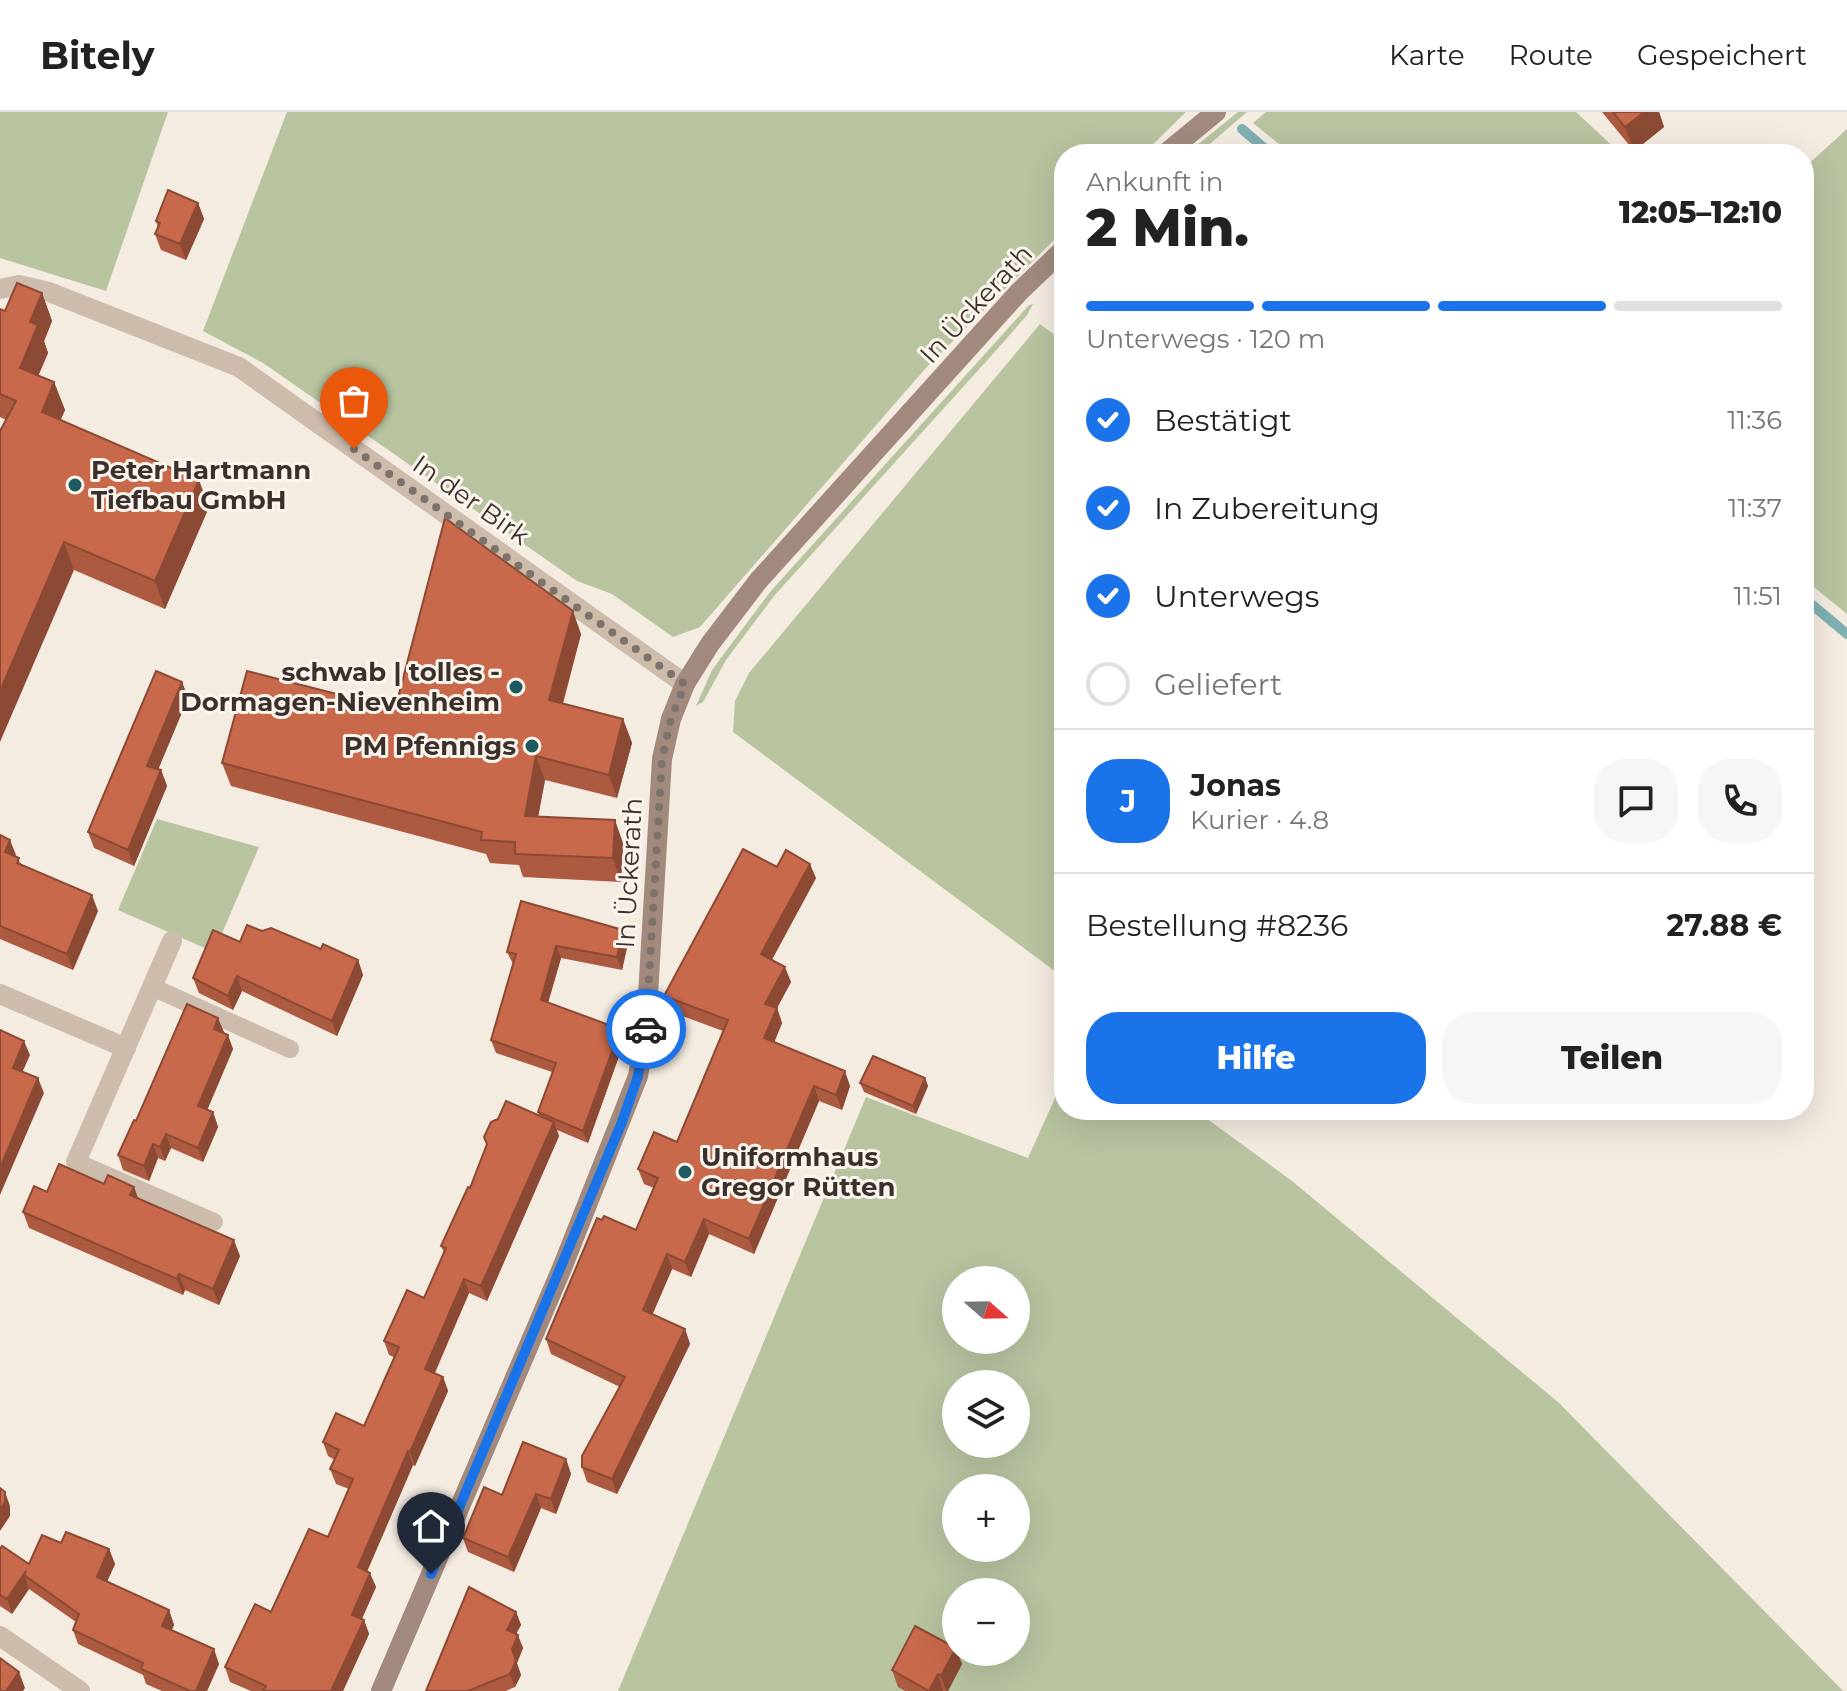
<!DOCTYPE html>
<html lang="de">
<meta charset="utf-8">
<style>
body{margin:0;font-family:Montserrat,sans-serif;background:#f6f6f6;color:#222;height:100vh;display:flex;flex-direction:column;font-size:30px;white-space:nowrap}
*{box-sizing:border-box;margin:0}
p{font-size:26px;color:#767676}
.icon{flex:none;width:44px;height:44px;fill:none;stroke:currentColor;stroke-width:2;stroke-linecap:round;stroke-linejoin:round}
.map{position:relative;flex:1;overflow:hidden}
.drawer{position:absolute;left:1054px;top:32px;width:760px;height:976px;display:flex;flex-direction:column;background:#fff;border-radius:32px;box-shadow:0 8px 32px #0002}
.drawer>*{flex:none}
.needle{width:52px;rotate:110deg}
.buttons{position:absolute;left:942px;top:1154px;display:grid;gap:16px}
.buttons a{display:grid;place-items:center;width:88px;height:88px;border-radius:50%;background:#fff;box-shadow:0 8px 32px #0002;font-size:40px}
.pin{position:absolute;display:grid;place-items:center;width:68px;height:68px;color:#fff;margin:-82px -34px;border-radius:50% 50% 50% 0;rotate:-45deg;box-shadow:0 0 8px #0007}
.pin .icon{rotate:45deg}
.courier{position:absolute;display:grid;place-items:center;width:80px;height:80px;margin:-40px;border:6px solid #1a73e8;border-radius:50%;background:#fff;color:#222;box-shadow:0 2px 10px #0007}
.summary em{font-style:normal;font-weight:800}
.summary div{display:flex;flex-direction:column-reverse}
.summary{display:flex;align-items:center;justify-content:space-between;height:136px;padding:0 32px}
h1{font-size:52px;font-weight:800;line-height:60px}
.bar{display:grid;grid-template-columns:repeat(4,1fr);gap:12px 8px;align-content:center;height:96px;padding:0 32px}
.bar i{height:10px;border-radius:6px;background:#e0e0e0}
.bar .active{background:#1a73e8}
.bar p{grid-column:span 4}
.line{display:flex;align-items:center;gap:20px;padding:0 32px;border-top:2px solid #e0e0e0}
.line div{flex:1}
.round{display:grid;place-items:center;flex:none;width:84px;height:84px;border-radius:32px;background:#f6f6f6}
ol{padding:0 32px;list-style:none}
li{display:flex;align-items:center;gap:24px;height:88px}
li p{margin-inline-start:auto}
li .icon{padding:8px;border-radius:50%;background:#1a73e8;color:#fff;stroke-width:4}
li:last-child{color:#767676}
li i{width:44px;height:44px;border:4px solid #e0e0e0;border-radius:50%}
.primary-button{display:flex;gap:16px;margin-top:auto;padding:16px 32px}
.primary-button a{flex:1;height:92px;border-radius:32px;background:#1a73e8;color:#fff;font-size:32px;font-weight:800;line-height:92px;text-align:center}
.primary-button a+a{background:#f6f6f6;color:#222}
header{display:flex;align-items:center;gap:48px;box-sizing:border-box;height:112px;padding:0 40px;background:#fff;border-bottom:2px solid #e0e0e0}
header strong{font-size:38px}
nav{display:flex;gap:44px;margin-inline-start:auto;font-size:28px}
.map>svg:first-child{display:block}
.green{fill:#b8c4a0;fill-rule:evenodd}
.lines{fill:none;stroke-linecap:round;stroke-linejoin:round}
.stream{stroke:#7fb0b2;stroke-width:10}
.lane{stroke:#cdbbac;stroke-width:18}
.street{stroke:#cdbbac;stroke-width:20}
.secondary{stroke:#a18a7d;stroke-width:20}
.wall{fill:#ac5a40}
.shaded-wall{fill:#8c4a34}
.building{fill:#c8694b;stroke:#8c4a34;stroke-width:2}
.done{stroke:#7c716b;stroke-width:8;stroke-dasharray:0 14.4}
.route{stroke:#1a73e8;stroke-width:10}
.poi-dot{fill:#1f5a5e;stroke:#fbf5ee;stroke-width:3}
.labels{text-anchor:middle;stroke-width:6;stroke-linejoin:round;paint-order:stroke}
.street-label{font-size:26px;fill:#3b302b;stroke:#fbf5ee}
.poi-label{font-size:26px;font-weight:bold;fill:#3b302b;stroke:#fbf5ee;text-anchor:start}
</style>
<header>
<strong>Bitely</strong>
<nav><a>Karte</a><a>Route</a><a>Gespeichert</a></nav>
</header>
<div class="map">
<svg width="1847" height="1579" viewBox="0 0 1847 1579">
<rect width="100%" height="100%" fill="#f4ebe1"/>
<g class="green">
<path d="M 0,0 L 168,0 L 106,179 L 0,146 Z"/>
<path d="M 287,0 L 1186,0 L 1143,42 L 1064,42 L 1064,118 L 925,257 L 700,515 L 673,525 L 612,482 L 577,469 L 263,251 L 203,219 Z"/>
<path d="M 1238,0 L 1247,0 L 1198,42 L 1186,42 Z"/>
<path d="M 1266,0 L 1576,0 L 1621,42 L 1291,42 L 1253,11 Z"/>
<path d="M 1847,17 L 1847,502 L 1804,467 L 1804,56 Z"/>
<path d="M 1033,192 L 1027,203 L 1001,233 L 774,484 L 726,548 L 703,590 L 696,594 L 712,558 L 770,480 L 1029,193 Z"/>
<path d="M 1040,212 L 1064,230 L 1064,866 L 733,620 L 735,589 L 749,561 Z"/>
<path d="M 157,707 L 259,735 L 214,840 L 118,798 Z"/>
<path d="M 1064,966 L 1064,998 L 1195,998 L 1292,1069 L 1558,1290 L 1843,1579 L 618,1579 L 866,985 L 1028,1046 ZM 956,1168 L 1016,1168 L 1016,1228 L 956,1228 ZM 956,1272 L 1016,1272 L 1016,1332 L 956,1332 ZM 956,1376 L 1016,1376 L 1016,1436 L 956,1436 ZM 956,1480 L 1016,1480 L 1016,1540 L 956,1540 Z"/>
</g>
<g class="lines">
<g class="stream">
<path d="M 1242,17 L 1271,42"/>
<path d="M 1804,486 L 1847,522"/>
</g>
<g class="lane">
<path d="M 152,875 L 290,937"/>
<path d="M 76,1050 L 214,1110"/>
</g>
<g class="street">
<path d="M 0,177 L 19,173 L 49,180 L 239,255 L 685,572"/>
<path d="M 0,882 L 126,936"/>
<path d="M 76,1050 L 172,829"/>
<path d="M 0,1524 L 80,1579"/>
</g>
<g class="secondary">
<path d="M 1165,42 L 1216,0"/>
<path d="M 381,1579 L 562,1156 L 638,964 L 646,917 L 662,647 L 671,607 L 685,572 L 710,532 L 758,469 L 1019,180 L 1064,137"/>
</g>
</g>
<g class="wall">
<path d="M 1602,0 L 1659,0 L 1664,15 L 1634,39 Z"/>
<path d="M 198,91 L 204,107 L 186,148 L 161,138 L 155,122 L 158,116 L 156,109 Z"/>
<path d="M 42,181 L 52,209 L 44,229 L 48,241 L 38,264 L 54,270 L 65,298 L 60,308 L 209,395 L 165,497 L 74,458 L 6,308 L 0,305 L 0,197 L 5,199 Z"/>
<path d="M 581,522 L 563,592 L 623,607 L 632,631 L 617,686 L 545,668 L 538,704 L 623,731 L 621,770 L 523,765 L 519,753 L 490,751 L 486,742 L 231,674 L 222,651 L 395,597 Z"/>
<path d="M 182,570 L 188,586 L 158,657 L 161,658 L 167,674 L 134,754 L 94,736 L 88,720 Z"/>
<path d="M 0,723 L 10,728 L 15,744 L 22,753 L 98,799 L 73,858 L 0,827 Z"/>
<path d="M 777,755 L 816,766 L 772,847 L 791,870 L 777,896 L 782,911 L 774,930 L 850,974 L 842,998 L 819,989 L 754,1142 L 709,1122 L 691,1165 L 672,1157 L 652,1203 L 685,1217 L 690,1232 L 617,1382 L 587,1370 L 582,1355 L 620,1275 L 551,1242 L 546,1227 L 636,1118 L 654,1076 L 644,1072 L 638,1057 L 677,1030 L 723,919 L 669,899 L 664,884 Z"/>
<path d="M 623,818 L 628,831 L 622,858 L 561,846 L 548,891 L 624,930 L 588,1031 L 557,1018 L 559,1024 L 487,1189 L 469,1181 L 435,1261 L 443,1265 L 448,1279 L 415,1354 L 413,1353 L 367,1459 L 376,1475 L 362,1507 L 364,1508 L 369,1522 L 343,1579 L 251,1579 L 230,1570 L 225,1555 L 271,1500 L 328,1425 L 349,1377 L 336,1372 L 330,1357 L 335,1348 L 328,1344 L 323,1330 L 364,1314 L 394,1245 L 389,1243 L 384,1229 L 424,1186 L 444,1140 L 441,1134 L 470,1076 L 539,1003 L 538,1000 L 552,960 L 496,941 L 491,928 L 513,852 L 507,840 Z"/>
<path d="M 262,819 L 358,848 L 363,863 L 337,924 L 242,879 L 233,898 L 199,881 L 193,866 Z"/>
<path d="M 224,920 L 233,937 L 207,998 L 213,1000 L 218,1015 L 203,1050 L 171,1036 L 165,1049 L 158,1046 L 149,1069 L 123,1058 L 118,1043 L 136,1009 Z"/>
<path d="M 925,966 L 928,974 L 916,1002 L 864,980 L 860,971 Z"/>
<path d="M 104,1072 L 134,1075 L 138,1087 L 240,1144 L 219,1193 L 185,1178 L 183,1183 L 29,1116 L 23,1100 L 47,1080 Z"/>
<path d="M 566,1347 L 571,1362 L 556,1402 L 541,1396 L 514,1460 L 468,1440 L 463,1426 L 502,1383 Z"/>
<path d="M 61,1431 L 109,1437 L 115,1452 L 107,1470 L 169,1498 L 174,1513 L 171,1518 L 219,1552 L 207,1579 L 162,1579 L 146,1572 L 143,1563 L 78,1532 L 73,1518 L 76,1510 L 29,1477 L 12,1502 L 0,1494 L 0,1437 L 29,1452 Z"/>
<path d="M 516,1500 L 521,1513 L 516,1522 L 523,1536 L 517,1551 L 521,1563 L 515,1575 L 506,1579 L 426,1579 Z"/>
<path d="M 957,1540 L 962,1552 L 948,1579 L 905,1579 L 898,1575 L 892,1558 Z"/>
</g>
<g class="shaded-wall">
<path d="M 1644,0 L 1659,0 L 1664,15 L 1634,39 L 1625,15 Z"/>
<path d="M 198,91 L 204,107 L 186,148 L 180,132 Z"/>
<path d="M 42,181 L 52,209 L 44,229 L 48,241 L 30,283 L 20,256 L 30,210 Z"/>
<path d="M 54,270 L 65,298 L 52,328 L 42,300 Z"/>
<path d="M 199,368 L 209,395 L 165,497 L 155,469 Z"/>
<path d="M 64,430 L 74,458 L 0,630 L 0,579 Z"/>
<path d="M 573,499 L 581,522 L 557,611 L 549,588 Z"/>
<path d="M 182,570 L 188,586 L 153,670 L 147,654 Z"/>
<path d="M 623,607 L 632,631 L 617,686 L 609,663 Z"/>
<path d="M 536,644 L 545,668 L 534,727 L 525,704 Z"/>
<path d="M 161,658 L 167,674 L 134,754 L 128,738 Z"/>
<path d="M 615,708 L 623,731 L 621,770 L 613,746 Z"/>
<path d="M 10,728 L 16,743 L 11,755 L 5,740 Z"/>
<path d="M 810,752 L 816,766 L 767,857 L 761,842 Z"/>
<path d="M 92,783 L 98,799 L 73,858 L 67,842 Z"/>
<path d="M 623,818 L 628,831 L 622,858 L 617,845 Z"/>
<path d="M 556,834 L 561,846 L 545,901 L 541,888 Z"/>
<path d="M 358,848 L 363,863 L 337,924 L 332,909 Z"/>
<path d="M 785,855 L 791,870 L 771,907 L 765,892 Z"/>
<path d="M 237,864 L 242,879 L 233,898 L 228,884 Z"/>
<path d="M 777,896 L 782,911 L 770,941 L 764,926 Z"/>
<path d="M 218,906 L 224,920 L 219,931 L 214,917 Z"/>
<path d="M 620,917 L 624,930 L 588,1031 L 583,1019 Z"/>
<path d="M 228,923 L 233,937 L 203,1008 L 198,994 Z"/>
<path d="M 24,929 L 30,943 L 18,970 L 13,956 Z"/>
<path d="M 845,959 L 850,974 L 842,998 L 836,983 Z"/>
<path d="M 38,966 L 44,981 L 0,1083 L 0,1056 Z"/>
<path d="M 925,966 L 928,974 L 916,1002 L 913,994 Z"/>
<path d="M 814,974 L 819,989 L 754,1142 L 749,1127 Z"/>
<path d="M 213,1000 L 218,1015 L 203,1050 L 198,1036 Z"/>
<path d="M 554,1010 L 559,1024 L 487,1189 L 481,1174 Z"/>
<path d="M 166,1022 L 171,1036 L 165,1049 L 160,1035 Z"/>
<path d="M 153,1032 L 158,1046 L 149,1069 L 144,1054 Z"/>
<path d="M 134,1075 L 140,1091 L 130,1083 Z"/>
<path d="M 704,1107 L 709,1122 L 691,1165 L 685,1150 Z"/>
<path d="M 234,1128 L 240,1144 L 219,1193 L 213,1177 Z"/>
<path d="M 667,1142 L 672,1157 L 648,1213 L 643,1198 Z"/>
<path d="M 179,1162 L 185,1178 L 183,1183 L 177,1167 Z"/>
<path d="M 464,1167 L 469,1181 L 430,1271 L 425,1257 Z"/>
<path d="M 685,1217 L 690,1232 L 617,1382 L 612,1367 Z"/>
<path d="M 443,1265 L 448,1279 L 415,1354 L 410,1340 Z"/>
<path d="M 408,1339 L 413,1353 L 363,1469 L 358,1455 Z"/>
<path d="M 566,1347 L 571,1362 L 556,1402 L 551,1387 Z"/>
<path d="M 5,1380 L 10,1394 L 10,1404 L 0,1419 L 0,1398 Z"/>
<path d="M 536,1382 L 541,1396 L 514,1460 L 508,1445 Z"/>
<path d="M 109,1437 L 115,1452 L 102,1480 L 97,1465 Z"/>
<path d="M 26,1459 L 24,1463 L 29,1477 L 12,1502 L 7,1487 Z"/>
<path d="M 370,1461 L 376,1475 L 357,1517 L 352,1503 Z"/>
<path d="M 169,1498 L 174,1513 L 167,1529 L 162,1514 Z"/>
<path d="M 516,1500 L 521,1513 L 511,1531 L 507,1518 Z"/>
<path d="M 364,1508 L 369,1522 L 343,1579 L 331,1579 Z"/>
<path d="M 518,1523 L 523,1536 L 517,1551 L 512,1537 Z"/>
<path d="M 956,1536 L 956,1540 L 957,1540 L 962,1552 L 948,1579 L 946,1579 L 941,1564 Z"/>
<path d="M 214,1537 L 219,1552 L 207,1579 L 196,1579 Z"/>
<path d="M 516,1549 L 521,1563 L 515,1575 L 510,1562 Z"/>
<path d="M 19,1560 L 25,1576 L 23,1579 L 6,1579 Z"/>
<path d="M 938,1562 L 943,1579 L 929,1579 Z"/>
</g>
<g class="building">
<path d="M 1613,0 L 1644,0 L 1625,15 Z"/>
<path d="M 168,78 L 198,91 L 180,132 L 155,122 L 160,111 L 156,109 Z"/>
<path d="M 17,171 L 42,181 L 30,210 L 38,213 L 20,256 L 54,270 L 42,300 L 199,368 L 155,469 L 64,430 L 0,579 L 0,319 L 16,289 L 0,282 L 0,197 L 5,199 Z"/>
<path d="M 445,406 L 573,499 L 549,588 L 623,607 L 609,663 L 536,644 L 525,704 L 615,708 L 613,746 L 515,742 L 515,730 L 481,728 L 482,720 L 222,651 L 247,559 L 395,597 Z"/>
<path d="M 156,559 L 182,570 L 147,654 L 161,658 L 128,738 L 88,720 Z"/>
<path d="M 0,723 L 10,728 L 5,740 L 19,746 L 17,751 L 92,783 L 67,842 L 0,814 Z"/>
<path d="M 743,737 L 777,755 L 786,738 L 810,752 L 761,842 L 785,855 L 765,892 L 777,896 L 764,926 L 845,959 L 836,983 L 814,974 L 749,1127 L 704,1107 L 685,1150 L 667,1142 L 643,1198 L 685,1217 L 612,1367 L 582,1355 L 582,1344 L 625,1265 L 546,1227 L 597,1106 L 602,1108 L 604,1104 L 636,1118 L 658,1066 L 638,1057 L 654,1020 L 677,1030 L 728,908 L 664,884 Z"/>
<path d="M 521,789 L 623,818 L 617,845 L 556,834 L 541,888 L 620,917 L 583,1019 L 538,1000 L 556,951 L 491,928 L 516,842 L 507,840 Z"/>
<path d="M 247,813 L 262,819 L 271,816 L 321,837 L 323,832 L 358,848 L 332,909 L 237,864 L 228,884 L 193,866 L 213,818 L 240,830 Z"/>
<path d="M 187,892 L 218,906 L 214,917 L 228,923 L 198,994 L 213,1000 L 198,1036 L 166,1022 L 160,1035 L 153,1032 L 144,1054 L 118,1043 L 134,1008 L 136,1009 Z"/>
<path d="M 0,918 L 24,929 L 13,956 L 38,966 L 0,1056 Z"/>
<path d="M 873,944 L 925,966 L 913,994 L 860,971 Z"/>
<path d="M 506,989 L 554,1010 L 481,1174 L 464,1167 L 425,1257 L 443,1265 L 410,1340 L 408,1339 L 358,1455 L 370,1461 L 352,1503 L 364,1508 L 331,1579 L 263,1579 L 266,1574 L 225,1555 L 255,1492 L 271,1500 L 309,1417 L 328,1425 L 353,1367 L 330,1357 L 339,1338 L 323,1330 L 336,1301 L 364,1314 L 399,1235 L 384,1229 L 407,1178 L 424,1186 L 446,1136 L 441,1134 L 468,1075 L 470,1076 L 487,1032 L 484,1025 L 491,1010 L 498,1007 Z"/>
<path d="M 59,1052 L 104,1072 L 108,1063 L 134,1075 L 130,1083 L 234,1128 L 213,1177 L 179,1162 L 177,1167 L 23,1100 L 34,1074 L 47,1080 Z"/>
<path d="M 523,1330 L 566,1347 L 551,1387 L 536,1382 L 508,1445 L 463,1426 L 484,1375 L 502,1383 Z"/>
<path d="M 0,1376 L 5,1380 L 5,1390 L 0,1398 Z"/>
<path d="M 66,1420 L 109,1437 L 97,1465 L 169,1498 L 162,1514 L 214,1537 L 196,1579 L 190,1579 L 141,1557 L 143,1551 L 73,1518 L 79,1502 L 24,1463 L 26,1459 L 7,1487 L 0,1483 L 0,1437 L 2,1434 L 29,1452 L 42,1423 L 61,1431 Z"/>
<path d="M 469,1475 L 516,1500 L 507,1518 L 518,1523 L 512,1537 L 516,1549 L 510,1562 L 468,1579 L 426,1579 Z"/>
<path d="M 915,1514 L 956,1536 L 941,1564 L 938,1562 L 929,1579 L 892,1558 Z"/>
<path d="M 0,1546 L 19,1560 L 6,1579 L 0,1579 Z"/>
</g>
<g class="lines">
<path class="done" d="M 354,337 L 685,572 L 671,607 L 662,647 L 646,917"/>
<path class="route" d="M 431,1462 L 622,1010 L 638,964 L 646,917"/>
</g>
<g class="poi-dot">
<circle cx="75" cy="373" r="8"/>
<circle cx="516" cy="575" r="8"/>
<circle cx="532" cy="634" r="8"/>
<circle cx="685" cy="1060" r="8"/>
</g>
<g class="labels">
<g class="street-label">
<text transform="translate(976 192) rotate(-47)" y="9">In Ückerath</text>
<text transform="translate(471 388) rotate(35)" y="9">In der Birk</text>
<text transform="translate(629 761) rotate(-87)" y="9">In Ückerath</text>
</g>
<g class="poi-label">
<text x="91" y="367">Peter Hartmann<tspan x="91" dy="30">Tiefbau GmbH</tspan></text>
<text x="500" y="569" text-anchor="end">schwab | tolles -<tspan x="500" dy="30">Dormagen-Nievenheim</tspan></text>
<text x="516" y="643" text-anchor="end">PM Pfennigs</text>
<text x="701" y="1054">Uniformhaus<tspan x="701" dy="30">Gregor Rütten</tspan></text>
</g>
</g>
</svg>
<div class="buttons">
<a><svg class="needle" viewBox="-14 -14 28 28"><path d="M0-13l5 13h-10z" fill="#e53935"/><path d="M0 13l5-13h-10z" fill="#767676"/></svg></a>
<a><svg class="icon" aria-label="layers" viewBox="0 0 24 24"><path d="M12 4l9 5-9 5-9-5zM3 14l9 5 9-5"/></svg></a>
<a>+</a>
<a>−</a>
</div>
<div class="pin" style="left:354px;top:337px;background:#ea580c"><svg class="icon" aria-label="bag" viewBox="0 0 24 24"><path d="M5 8h14l-1 12H6zM9 8a3 3 0 0 1 6 0"/></svg></div>
<div class="pin" style="left:431px;top:1462px;background:#1f2937"><svg class="icon" aria-label="home" viewBox="0 0 24 24"><path d="M3 11l9-7 9 7M6 9v11h12V9"/></svg></div>
<div class="courier" style="left:646px;top:917px"><svg class="icon" aria-label="car" viewBox="0 0 24 24"><path d="M5 17H2v-5l4-1 3-4h7l3 4 3 1v5h-3M9 17h6M6 11h13"/><circle cx="7" cy="17" r="2"/><circle cx="17" cy="17" r="2"/></svg></div>
<section class="drawer">
<div class="summary"><div><h1>2 Min.</h1><p>Ankunft in</p></div><em>12:05–12:10</em></div>
<div class="bar"><i class="active"></i><i class="active"></i><i class="active"></i><i></i><p>Unterwegs · 120 m</p></div>
<ol>
<li><svg class="icon" aria-label="check" viewBox="0 0 24 24"><path d="M5 12l5 5 9-10"/></svg>Bestätigt<p>11:36</p></li>
<li><svg class="icon" aria-label="check" viewBox="0 0 24 24"><path d="M5 12l5 5 9-10"/></svg>In Zubereitung<p>11:37</p></li>
<li><svg class="icon" aria-label="check" viewBox="0 0 24 24"><path d="M5 12l5 5 9-10"/></svg>Unterwegs<p>11:51</p></li>
<li><i></i>Geliefert</li>
</ol>
<div class="line" style="height:144px"><b class="round" style="background:#1a73e8;color:#fff">J</b><div><b>Jonas</b><p>Kurier · 4.8</p></div><a class="round"><svg class="icon" aria-label="chat" viewBox="0 0 24 24"><path d="M4 5h16v11H9l-5 4z"/></svg></a><a class="round"><svg class="icon" aria-label="phone" viewBox="0 0 24 24"><path d="M5 4h4l2 5-3 2q2 4 5 5l2-3 5 2v4C11 20 4 13 5 4z"/></svg></a></div>
<div class="line" style="height:104px"><div>Bestellung #8236</div><b>27.88 €</b></div>
<div class="primary-button"><a>Hilfe</a><a>Teilen</a></div>
</section>
</div>
